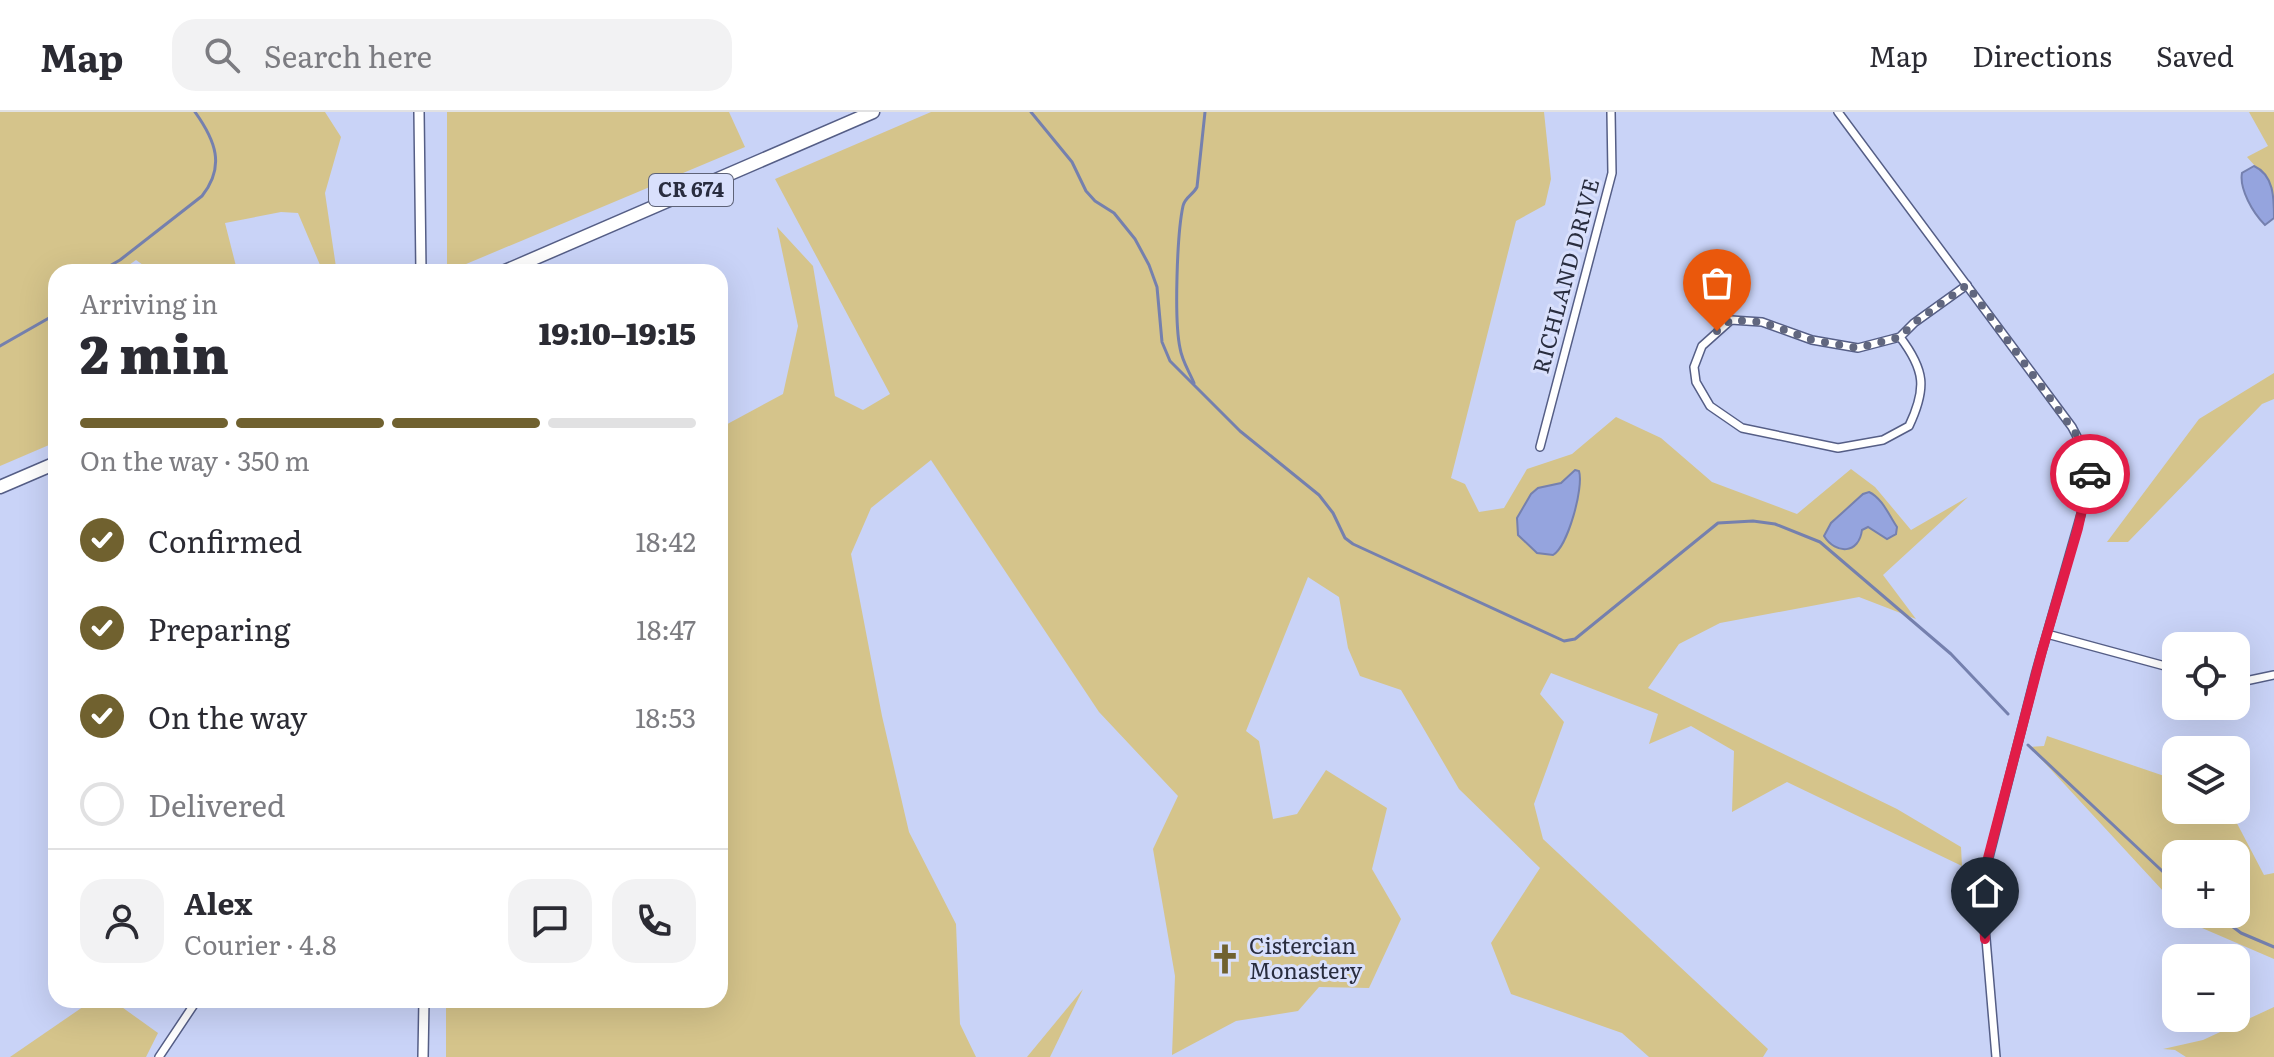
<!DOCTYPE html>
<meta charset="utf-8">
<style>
body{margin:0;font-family:Literata,serif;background:#f2f2f3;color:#2b2b33;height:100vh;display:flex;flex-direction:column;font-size:30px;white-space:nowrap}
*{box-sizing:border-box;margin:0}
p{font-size:26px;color:#7c7c81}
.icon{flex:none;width:44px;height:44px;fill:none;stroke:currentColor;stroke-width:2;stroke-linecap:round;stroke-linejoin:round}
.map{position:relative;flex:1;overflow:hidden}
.drawer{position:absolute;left:48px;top:152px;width:680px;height:744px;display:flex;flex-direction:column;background:#fff;border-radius:24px;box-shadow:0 8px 32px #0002}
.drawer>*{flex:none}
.buttons{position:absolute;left:2162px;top:520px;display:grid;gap:16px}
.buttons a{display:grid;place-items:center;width:88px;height:88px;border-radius:16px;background:#fff;box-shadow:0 8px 32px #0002;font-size:40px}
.pin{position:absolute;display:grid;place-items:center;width:68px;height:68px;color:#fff;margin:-82px -34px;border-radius:50% 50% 50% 0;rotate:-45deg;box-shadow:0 0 8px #0007}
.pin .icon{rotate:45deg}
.courier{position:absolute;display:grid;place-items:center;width:80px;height:80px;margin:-40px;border:6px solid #e11d48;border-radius:50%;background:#fff;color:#222;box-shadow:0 2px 10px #0007}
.head em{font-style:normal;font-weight:800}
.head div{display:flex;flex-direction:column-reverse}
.head{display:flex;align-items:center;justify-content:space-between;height:136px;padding:0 32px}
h1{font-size:52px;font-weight:800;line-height:60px}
.bar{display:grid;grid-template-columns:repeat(4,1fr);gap:12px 8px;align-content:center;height:96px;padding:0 32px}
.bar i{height:10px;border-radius:6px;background:#e1e1e2}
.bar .current{background:#70612f}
.bar p{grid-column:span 4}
.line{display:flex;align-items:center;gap:20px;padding:0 32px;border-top:2px solid #e1e1e2}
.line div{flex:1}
.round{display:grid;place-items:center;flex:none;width:84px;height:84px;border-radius:24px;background:#f2f2f3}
ol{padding:0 32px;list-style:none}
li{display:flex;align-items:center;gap:24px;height:88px}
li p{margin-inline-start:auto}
li .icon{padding:8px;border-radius:50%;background:#70612f;color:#fff;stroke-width:4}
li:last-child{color:#7c7c81}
li i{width:44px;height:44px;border:4px solid #e1e1e2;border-radius:50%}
header{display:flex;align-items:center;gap:48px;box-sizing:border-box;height:112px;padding:0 40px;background:#fff;border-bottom:2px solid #e1e1e2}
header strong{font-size:38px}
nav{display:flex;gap:44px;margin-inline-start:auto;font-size:28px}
.search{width:560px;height:72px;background:#f2f2f3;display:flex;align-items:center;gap:20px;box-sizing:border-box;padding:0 28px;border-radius:24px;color:#7c7c81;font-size:30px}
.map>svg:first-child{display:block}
.green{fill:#d5c48b}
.water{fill:#95a4de;stroke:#7580ae;stroke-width:2}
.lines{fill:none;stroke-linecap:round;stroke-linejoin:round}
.stream{stroke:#7580ae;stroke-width:3}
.minor-casing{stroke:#555e86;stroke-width:10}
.tertiary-casing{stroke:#555e86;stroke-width:12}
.primary-casing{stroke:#555e86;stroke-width:15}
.minor{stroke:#fff;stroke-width:7}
.tertiary{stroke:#fff;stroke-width:9}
.primary{stroke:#fff;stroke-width:12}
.done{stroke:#61677f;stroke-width:8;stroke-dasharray:0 14.4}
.route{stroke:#e11d48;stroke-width:10}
.labels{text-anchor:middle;stroke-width:6;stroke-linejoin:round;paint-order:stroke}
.shield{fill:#d9e0fc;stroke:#5e6378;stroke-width:2}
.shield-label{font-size:20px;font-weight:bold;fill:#292d3f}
.street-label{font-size:22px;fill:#292d3f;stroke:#d9e0fc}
.poi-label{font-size:22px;fill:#292d3f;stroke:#d9e0fc;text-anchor:start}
</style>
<header>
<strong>Map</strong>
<div class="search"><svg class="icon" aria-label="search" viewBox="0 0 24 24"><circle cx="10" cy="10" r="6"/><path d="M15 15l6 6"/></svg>Search here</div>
<nav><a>Map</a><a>Directions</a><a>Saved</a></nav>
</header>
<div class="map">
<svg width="2274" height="945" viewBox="0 0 2274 945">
<rect width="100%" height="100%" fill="#c9d3f7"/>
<g class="green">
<path d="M 0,0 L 325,0 L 341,25 L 325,81 L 336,155 L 323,160 L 298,101 L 281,100 L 225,111 L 237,158 L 153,160 L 136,148 L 119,160 L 56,160 L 56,330 L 0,354 Z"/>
<path d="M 447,0 L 729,0 L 745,35 L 447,160 Z"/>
<path d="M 931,0 L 1544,0 L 1551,67 L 1545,93 L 1516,109 L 1451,366 L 1465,372 L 1479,400 L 1504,396 L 1527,357 L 1572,342 L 1616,305 L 1661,326 L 1712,370 L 1797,402 L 1851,357 L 1875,375 L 1911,418 L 1968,385 L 1883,463 L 1916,507 L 1859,485 L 1720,511 L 1679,532 L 1648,576 L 1897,697 L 1961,735 L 1962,754 L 1787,670 L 1732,700 L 1734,639 L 1691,614 L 1649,632 L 1658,602 L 1551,561 L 1540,582 L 1564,610 L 1534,692 L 1543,727 L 1768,937 L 1763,945 L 1649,945 L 1622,921 L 1511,882 L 1491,831 L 1540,756 L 1459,677 L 1401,578 L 1360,564 L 1348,536 L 1339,485 L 1308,465 L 1246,619 L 1259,629 L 1273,707 L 1297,702 L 1326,658 L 1387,696 L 1372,757 L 1401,807 L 1369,876 L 1319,875 L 1298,899 L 1236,909 L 1172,943 L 1175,864 L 1153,737 L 1178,684 L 1099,600 L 931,348 L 871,396 L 851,442 L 882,604 L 909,720 L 956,812 L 960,912 L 976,945 L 446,945 L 446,888 L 720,888 L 720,316 L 783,282 L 798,214 L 777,115 L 813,154 L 835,284 L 863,298 L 890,282 L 775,67 Z"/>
<path d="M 2249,0 L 2274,0 L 2274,106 L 2256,55 L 2247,45 L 2268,34 Z"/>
<path d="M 2274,261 L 2274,287 L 2262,292 L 2128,430 L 2107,430 L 2199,307 Z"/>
<path d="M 2047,624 L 2176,668 L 2176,698 L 2230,698 L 2264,763 L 2274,761 L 2274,847 L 2195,813 L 2185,802 L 2236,802 L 2236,742 L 2176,742 L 2176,793 L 2030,635 L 2044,634 Z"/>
<path d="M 1083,877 L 1050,945 L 1027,945 Z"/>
<path d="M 93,888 L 112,888 L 158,921 L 146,945 L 10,945 Z"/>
<path d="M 2274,895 L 2274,945 L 2186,945 L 2175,938 L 2163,937 L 2203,928 Z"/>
</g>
<g class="water">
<path d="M 2254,54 C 2274,63 2274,86 2274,106 L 2265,113 C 2253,101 2239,77 2242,61 Z"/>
<path d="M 1575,358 L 1579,359 C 1584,375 1568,434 1553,443 L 1537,441 L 1518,423 L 1517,406 L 1531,382 L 1538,376 L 1561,371 Z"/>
<path d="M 1869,380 C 1882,386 1889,403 1897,415 L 1896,422 L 1887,427 L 1868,415 L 1862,418 C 1859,442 1836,443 1824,424 L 1831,411 L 1863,382 Z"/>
</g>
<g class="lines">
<g class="stream">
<path d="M 1031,0 L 1072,50 L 1086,79 L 1095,89 L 1114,101 L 1135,127 L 1149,153 L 1157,175 L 1162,230 L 1170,249 L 1240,319 L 1319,383 L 1333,401 L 1345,426 L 1353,432 L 1564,529 L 1575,527 L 1718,411 L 1753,409 L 1775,412 L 1820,430 L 1951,542 L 2008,602"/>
<path d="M 99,160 L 120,148 L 202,84 C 226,54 215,28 195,0"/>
<path d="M 0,234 L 56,202"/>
<path d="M 1194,271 C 1189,259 1182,249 1180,236 C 1174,208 1177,122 1183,94 C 1185,85 1193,83 1197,75 L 1205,0"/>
<path d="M 2028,633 L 2176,772"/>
<path d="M 2216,802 L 2241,821 L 2274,835"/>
</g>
<g class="minor-casing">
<g id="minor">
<path d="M 1838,0 L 2072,315 L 2089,348 L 2089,374 L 2036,560 L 1985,761 L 1984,803 L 1996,945"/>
<path d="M 1900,225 C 1925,258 1927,276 1909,314 L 1883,328 L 1838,336 L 1742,316 L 1710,294 L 1696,270 L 1694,255 L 1702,234 L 1731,208 L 1762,210 L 1812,228 L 1858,236 L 1900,225 L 1914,211 L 1967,173"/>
<path d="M 1540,335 L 1612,61 L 1611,0"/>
<path d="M 2047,522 L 2176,557"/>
<path d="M 2236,571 L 2274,563"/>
<path d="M 159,945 L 197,888"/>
</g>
</g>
<g class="tertiary-casing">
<g id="tertiary">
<path d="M 419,0 L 421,160"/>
<path d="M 423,945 L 424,888"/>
</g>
</g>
<g class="primary-casing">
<g id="primary">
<path d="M 503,160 L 873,0"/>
<path d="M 0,375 L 56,351"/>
</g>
</g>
<use href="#minor" class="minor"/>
<use href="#tertiary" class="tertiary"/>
<use href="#primary" class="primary"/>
</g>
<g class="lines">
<path class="done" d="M 1717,219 L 1731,208 L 1762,210 L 1812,228 L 1858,236 L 1900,225 L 1914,211 L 1967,173 L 2079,326 L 2089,348 L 2090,362"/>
<path class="route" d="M 1985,827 L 1983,788 L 1988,746 L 2042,539 L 2078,416 L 2090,362"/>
</g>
<defs>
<g id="church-bare" transform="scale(2.4)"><path d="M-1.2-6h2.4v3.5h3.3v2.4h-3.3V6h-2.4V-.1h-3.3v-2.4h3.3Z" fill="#70612f" stroke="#d9e0fc" stroke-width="2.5" paint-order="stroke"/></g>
</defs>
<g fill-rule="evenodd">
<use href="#church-bare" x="1225" y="847"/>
</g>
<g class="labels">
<rect class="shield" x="649" y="62" width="84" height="32" rx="6"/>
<g class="shield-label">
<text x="691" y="85">CR 674</text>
</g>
<g class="street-label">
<text transform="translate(1566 164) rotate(-75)" y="8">RICHLAND DRIVE</text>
</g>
<g class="poi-label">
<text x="1249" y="842">Cistercian<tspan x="1249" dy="25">Monastery</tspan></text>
</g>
</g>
</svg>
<div class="buttons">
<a><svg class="icon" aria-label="locate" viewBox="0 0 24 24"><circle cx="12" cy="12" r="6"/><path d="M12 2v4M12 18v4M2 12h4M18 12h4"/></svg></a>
<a><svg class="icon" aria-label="layers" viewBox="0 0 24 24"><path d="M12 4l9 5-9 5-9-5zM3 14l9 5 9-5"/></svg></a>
<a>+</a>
<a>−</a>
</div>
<div class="pin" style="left:1717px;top:219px;background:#ea580c"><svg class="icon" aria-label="bag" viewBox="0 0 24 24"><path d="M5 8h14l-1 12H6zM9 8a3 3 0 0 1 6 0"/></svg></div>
<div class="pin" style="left:1985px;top:827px;background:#1f2937"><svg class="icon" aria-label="home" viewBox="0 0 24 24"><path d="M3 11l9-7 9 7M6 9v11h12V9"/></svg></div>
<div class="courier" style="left:2090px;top:362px"><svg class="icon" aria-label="car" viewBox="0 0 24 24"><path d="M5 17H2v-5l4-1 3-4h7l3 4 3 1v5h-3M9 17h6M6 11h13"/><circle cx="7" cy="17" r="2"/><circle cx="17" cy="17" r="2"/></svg></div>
<section class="drawer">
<div class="head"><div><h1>2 min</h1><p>Arriving in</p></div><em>19:10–19:15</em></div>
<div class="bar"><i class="current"></i><i class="current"></i><i class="current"></i><i></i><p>On the way · 350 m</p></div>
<ol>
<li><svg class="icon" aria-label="check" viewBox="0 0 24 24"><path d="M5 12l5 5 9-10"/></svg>Confirmed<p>18:42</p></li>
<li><svg class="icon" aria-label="check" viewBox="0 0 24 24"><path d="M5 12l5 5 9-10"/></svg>Preparing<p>18:47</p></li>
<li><svg class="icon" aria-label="check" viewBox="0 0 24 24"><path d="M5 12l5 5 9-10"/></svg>On the way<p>18:53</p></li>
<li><i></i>Delivered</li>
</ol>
<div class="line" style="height:144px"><a class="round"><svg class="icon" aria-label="person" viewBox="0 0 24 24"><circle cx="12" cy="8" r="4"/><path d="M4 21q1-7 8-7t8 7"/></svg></a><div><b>Alex</b><p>Courier · 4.8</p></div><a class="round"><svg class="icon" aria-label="chat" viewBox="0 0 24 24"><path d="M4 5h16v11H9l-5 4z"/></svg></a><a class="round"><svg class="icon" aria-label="phone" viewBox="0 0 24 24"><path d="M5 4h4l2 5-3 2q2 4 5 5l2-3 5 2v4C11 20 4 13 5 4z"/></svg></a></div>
</section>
</div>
